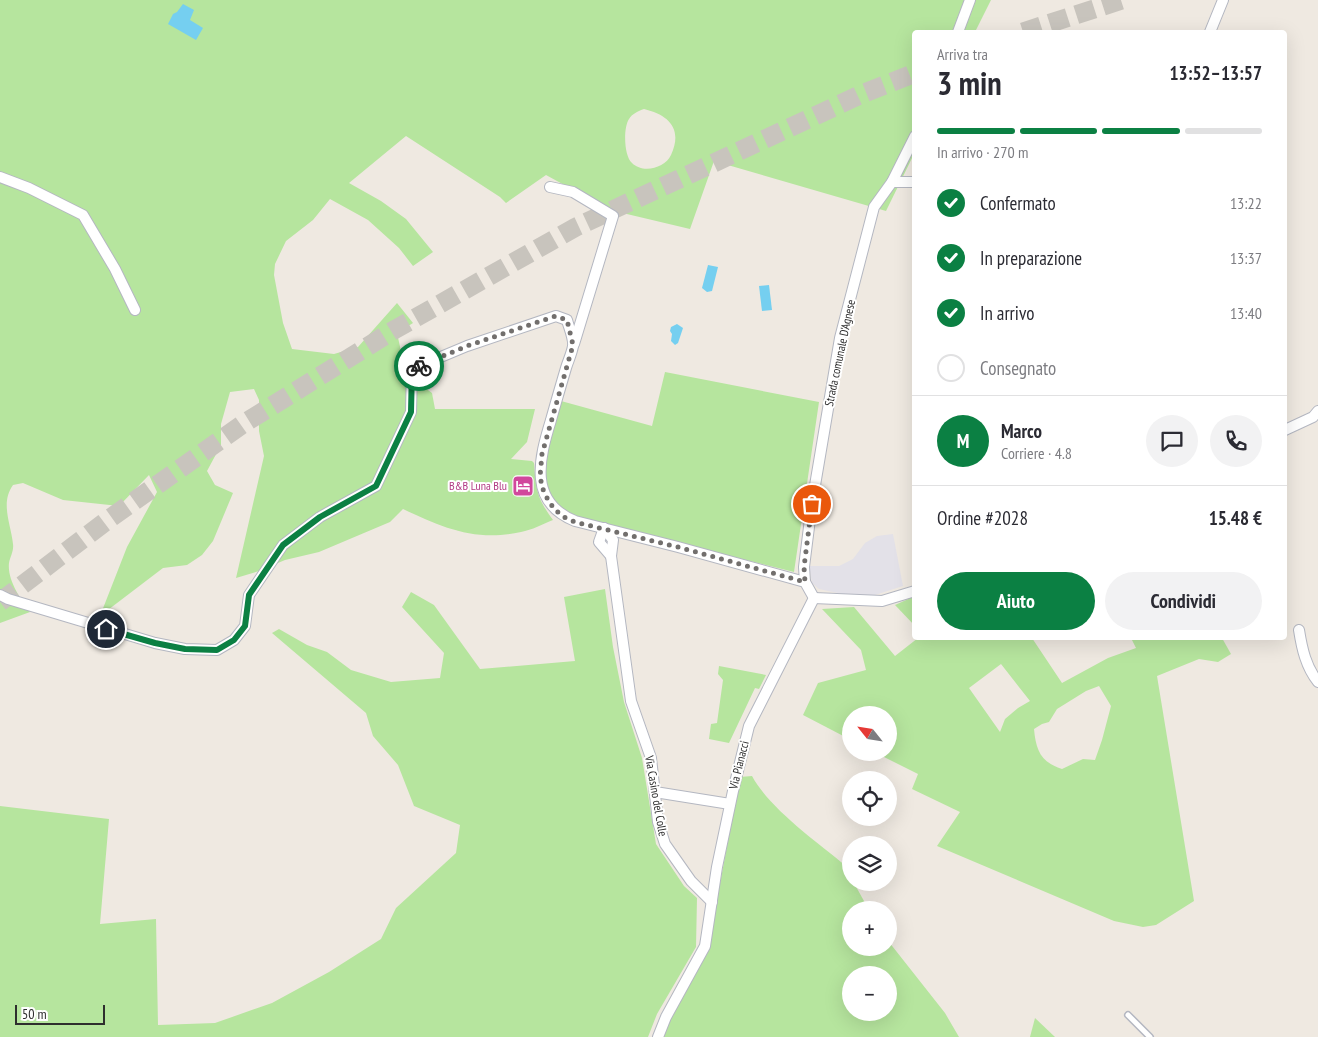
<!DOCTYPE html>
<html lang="it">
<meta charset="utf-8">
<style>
body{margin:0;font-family:"PT Sans Narrow",sans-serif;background:#f2f2f3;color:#2b2b33;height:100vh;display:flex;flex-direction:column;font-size:19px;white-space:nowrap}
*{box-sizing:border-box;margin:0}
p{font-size:16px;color:#7c7c81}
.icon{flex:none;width:28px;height:28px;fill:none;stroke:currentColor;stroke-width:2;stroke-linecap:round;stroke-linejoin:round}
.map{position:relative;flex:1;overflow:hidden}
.panel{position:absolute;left:912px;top:30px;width:375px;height:610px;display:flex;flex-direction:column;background:#fff;border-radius:5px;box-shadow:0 5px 20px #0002}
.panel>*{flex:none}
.needle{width:32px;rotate:300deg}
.buttons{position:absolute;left:842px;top:706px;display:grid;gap:10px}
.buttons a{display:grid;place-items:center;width:55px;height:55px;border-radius:50%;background:#fff;box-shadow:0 5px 20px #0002;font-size:25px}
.scale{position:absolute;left:15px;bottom:12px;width:90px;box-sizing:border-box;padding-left:5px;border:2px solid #2e2e2e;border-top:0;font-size:14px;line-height:18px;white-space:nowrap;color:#2e2e2e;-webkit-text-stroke:4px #fff;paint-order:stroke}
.pin{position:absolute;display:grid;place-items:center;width:42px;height:42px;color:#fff;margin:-21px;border:2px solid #fff;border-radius:50%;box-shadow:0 1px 5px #0007}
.courier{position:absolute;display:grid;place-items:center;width:50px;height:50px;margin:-25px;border:4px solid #0b8043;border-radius:50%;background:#fff;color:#222;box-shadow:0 1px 6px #0007}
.headline em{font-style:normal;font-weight:700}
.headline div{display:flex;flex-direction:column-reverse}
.headline{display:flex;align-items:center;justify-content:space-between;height:85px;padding:0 25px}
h1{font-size:32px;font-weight:700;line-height:38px}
.bar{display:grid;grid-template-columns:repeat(4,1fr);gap:8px 5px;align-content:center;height:60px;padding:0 25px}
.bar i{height:6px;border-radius:4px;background:#e1e1e2}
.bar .selected{background:#0b8043}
.bar p{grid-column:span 4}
.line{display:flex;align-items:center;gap:12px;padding:0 25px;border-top:1px solid #e1e1e2}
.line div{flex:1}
.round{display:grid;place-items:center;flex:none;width:52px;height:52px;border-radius:26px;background:#f2f2f3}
ol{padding:0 25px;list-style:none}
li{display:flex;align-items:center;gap:15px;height:55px}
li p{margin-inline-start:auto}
li .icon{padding:5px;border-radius:50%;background:#0b8043;color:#fff;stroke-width:4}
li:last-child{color:#7c7c81}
li i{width:28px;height:28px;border:2px solid #e1e1e2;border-radius:50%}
.button{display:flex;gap:10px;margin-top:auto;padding:10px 25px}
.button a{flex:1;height:58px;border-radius:30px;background:#0b8043;color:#fff;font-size:20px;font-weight:700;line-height:58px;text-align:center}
.button a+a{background:#f2f2f3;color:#2b2b33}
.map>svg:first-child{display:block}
.industrial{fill:#e3e1e8}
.green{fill:#b6e59e;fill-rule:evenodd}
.water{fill:#75cff0}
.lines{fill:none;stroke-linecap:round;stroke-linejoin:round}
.highway-tunnel{stroke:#c8c4bd;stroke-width:19;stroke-dasharray:19 9;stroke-linecap:butt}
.lane-casing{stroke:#b4b7c1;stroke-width:8}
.street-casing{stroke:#b4b7c1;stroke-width:12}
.lane{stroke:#fff;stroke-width:5}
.street{stroke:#fff;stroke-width:10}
.done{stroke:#726f6d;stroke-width:5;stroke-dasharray:0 9}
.route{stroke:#0b8043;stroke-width:6}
.labels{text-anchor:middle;stroke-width:4;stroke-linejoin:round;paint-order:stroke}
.street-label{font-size:12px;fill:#2e2e2e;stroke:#fff}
.hotel-label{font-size:12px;fill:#b23c85;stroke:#fff;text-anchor:end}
</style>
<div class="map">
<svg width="1318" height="1037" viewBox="0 0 1318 1037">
<rect width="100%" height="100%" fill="#efe9e1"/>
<path class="industrial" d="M 893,534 L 903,586 L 875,595 L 847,595 L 819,589 L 812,583 L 809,566 L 839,566 L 853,559 L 865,543 L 877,536 Z"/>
<g class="green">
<path d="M 0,0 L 991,0 L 975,32 L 915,32 L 915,152 L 886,211 L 714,161 L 690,229 L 610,210 L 546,175 L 506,203 L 500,197 L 406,136 L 349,183 L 381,201 L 406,219 L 433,252 L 413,266 L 399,248 L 368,220 L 330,199 L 313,220 L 286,241 L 275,264 L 274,275 L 283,323 L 292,349 L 334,354 L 358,347 L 397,303 L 413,323 L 397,333 L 406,374 L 432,393 L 435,409 L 535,409 L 527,442 L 511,459 L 532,461 L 534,463 C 536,490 537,498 553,520 C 543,524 532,530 521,532 C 476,542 443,528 403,509 L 390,522 L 319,552 L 285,560 L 259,571 L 236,578 L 264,456 L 259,431 L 259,400 L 254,389 L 230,392 L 221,424 L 221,445 L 207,471 L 215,485 L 233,493 L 213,541 L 202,555 L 187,565 L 163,568 L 100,616 L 127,547 L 157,492 L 149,475 L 119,506 L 63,500 L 23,483 L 13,485 C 0,503 11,524 13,544 C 14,551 10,557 9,563 C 7,580 21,600 30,612 L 0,623 ZM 644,109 C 669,115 683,129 671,155 C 665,168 643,174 632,163 C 624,156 623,128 629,119 C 632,114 638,111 644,109 Z"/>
<path d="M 665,372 L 819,402 L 794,572 L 574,517 L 559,509 L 551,497 L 545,478 L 545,461 L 548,446 L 561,401 L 652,426 Z"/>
<path d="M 605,589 L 613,647 L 624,702 L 642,758 L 656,844 L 684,886 L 697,898 L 696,947 L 657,1014 L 648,1037 L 0,1037 L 0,806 L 109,819 L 100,924 L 156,919 L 158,1025 L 215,1023 L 272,1003 L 329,972 L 381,939 L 396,908 L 456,853 L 460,825 L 414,806 L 398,765 L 373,736 L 366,713 L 272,633 L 279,629 L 307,645 L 327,652 L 351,670 L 391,682 L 440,678 L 444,653 L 402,607 L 411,592 L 434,605 L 480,669 L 575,661 L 564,597 Z"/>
<path d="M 915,596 L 915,626 L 895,605 Z"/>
<path d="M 854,607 L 895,656 L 918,638 L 1032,638 L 1062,683 L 1108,658 L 1136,648 L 1131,638 L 1222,638 L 1231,654 L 1218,662 L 1199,659 L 1157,676 L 1194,901 L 1156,925 L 1143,927 L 1114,921 L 937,846 L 960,812 L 912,789 L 918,774 L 876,753 L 889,752 L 889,715 L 851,715 L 851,740 L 803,715 L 818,683 L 866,670 L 861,650 L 822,609 ZM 1001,664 L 1030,701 L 1018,708 L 1005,719 L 1000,732 L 969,688 ZM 1099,686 L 1111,706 L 1102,740 L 1095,760 L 1083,759 L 1062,769 C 1041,762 1036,751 1034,729 L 1042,724 L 1049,722 L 1057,709 L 1086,691 Z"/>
<path d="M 719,666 L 766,675 L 759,689 L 755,688 L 729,743 L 709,739 L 711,724 L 717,723 L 723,680 L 718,674 Z"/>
<path d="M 752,776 C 770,809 816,841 846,866 L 851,877 L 851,882 L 854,883 L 869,910 L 851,910 L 851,948 L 889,948 L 889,942 L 945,1013 L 959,1037 L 663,1037 L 670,1018 L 708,947 L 740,777 ZM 851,975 L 889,975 L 889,1012 L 851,1012 Z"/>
<path d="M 1035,1018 L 1055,1037 L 1030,1037 Z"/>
</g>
<g class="water">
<path d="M 183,4 L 194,10 L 190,20 L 203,28 L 196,40 L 168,24 L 173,14 L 177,12 Z"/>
<path d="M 708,265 L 718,267 L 712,291 L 707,292 L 702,288 Z"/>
<path d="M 769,285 L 772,310 L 762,311 L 759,286 Z"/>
<path d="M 677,324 L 683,328 L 678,343 L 675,345 L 671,341 L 672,334 L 670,331 L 671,327 Z"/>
</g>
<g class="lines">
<g class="highway-tunnel">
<path d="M 1023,32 L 1122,0"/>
<path d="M 0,602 L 109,519 L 243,424 L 394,330 L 576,227 L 862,94 L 915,73"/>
</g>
<g class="lane-casing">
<path id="lane" d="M 1128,1015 L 1150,1037"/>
</g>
<g class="street-casing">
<g id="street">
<path d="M 958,32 L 970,0"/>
<path d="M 1210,32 L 1223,0"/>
<path d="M 0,177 L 29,188 L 83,215 L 115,269 L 135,310"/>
<path d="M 892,182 L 915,182"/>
<path d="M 550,187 L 573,192 L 613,216 L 574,344"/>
<path d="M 1285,430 L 1313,417 L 1318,411"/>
<path d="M 604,528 L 613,540 L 611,556 L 631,701 L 651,758 L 658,822 L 665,844 L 691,881 L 712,902"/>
<path d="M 604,528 L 599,542 L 611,556"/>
<path d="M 805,582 L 804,567 L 812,503 L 840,338 L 874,207 L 892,182 L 915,136"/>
<path d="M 0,595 L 8,599 L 155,643 L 185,649 L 217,650 L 234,640 L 245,626 L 249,595 L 283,545 L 320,517 L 376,486 L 411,412 L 412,369 L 467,346 L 556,316 L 567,320 C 569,328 574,338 573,346 C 572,353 568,361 566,368 C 561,385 556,402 551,420 C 539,459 528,502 575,521 L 678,547 L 805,582 L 814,598"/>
<path d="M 814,598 L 882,601 L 915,591"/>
<path d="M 1299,630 C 1302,649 1306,667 1318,682"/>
<path d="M 655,792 L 730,804"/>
<path d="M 658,1037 L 666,1017 L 705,946 L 717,867 L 733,791 L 749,726 L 814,598"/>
</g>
</g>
<use href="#lane" class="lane"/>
<use href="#street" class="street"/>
</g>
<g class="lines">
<path class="done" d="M 419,366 L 467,346 L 556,316 L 567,320 L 573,345 L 542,454 L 540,477 L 544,493 L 554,509 L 564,517 L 575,522 L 678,547 L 805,582 L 804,567 L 812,504"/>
<path class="route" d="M 106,629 L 155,643 L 185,649 L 217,650 L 234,640 L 245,626 L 249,595 L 283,545 L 320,517 L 376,486 L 411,412 L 412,369 L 419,366"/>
</g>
<defs>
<g id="hotel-square" transform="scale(1.125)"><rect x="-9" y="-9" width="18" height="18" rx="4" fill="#d1479c" stroke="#fff"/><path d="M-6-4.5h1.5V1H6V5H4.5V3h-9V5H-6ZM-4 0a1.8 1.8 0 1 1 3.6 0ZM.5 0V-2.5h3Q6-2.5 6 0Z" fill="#fff"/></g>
</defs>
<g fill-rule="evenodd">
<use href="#hotel-square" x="523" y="486"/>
</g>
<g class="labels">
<g class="street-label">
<text transform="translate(840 353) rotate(-78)" y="4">Strada comunale D'Agnese</text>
<text transform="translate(739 765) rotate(-76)" y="4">Via Pianacci</text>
<text transform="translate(656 796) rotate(80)" y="4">Via Casino del Colle</text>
</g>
<g class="hotel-label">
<text x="507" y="490">B&amp;B Luna Blu</text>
</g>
</g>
</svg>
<div class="buttons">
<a><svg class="needle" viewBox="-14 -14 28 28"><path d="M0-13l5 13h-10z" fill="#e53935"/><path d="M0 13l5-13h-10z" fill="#7c7c81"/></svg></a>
<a><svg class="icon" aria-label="locate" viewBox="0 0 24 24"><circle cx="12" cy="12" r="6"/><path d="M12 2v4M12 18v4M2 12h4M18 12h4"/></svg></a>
<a><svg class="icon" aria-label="layers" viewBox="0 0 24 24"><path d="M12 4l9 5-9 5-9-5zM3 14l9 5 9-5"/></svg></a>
<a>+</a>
<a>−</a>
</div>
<div class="scale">50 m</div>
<div class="pin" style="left:812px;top:504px;background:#ea580c"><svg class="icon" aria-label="bag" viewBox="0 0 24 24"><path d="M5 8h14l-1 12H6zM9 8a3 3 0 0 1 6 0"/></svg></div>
<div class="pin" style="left:106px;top:629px;background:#1f2937"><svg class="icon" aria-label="home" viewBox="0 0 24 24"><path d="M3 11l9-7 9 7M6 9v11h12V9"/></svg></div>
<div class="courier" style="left:419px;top:366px"><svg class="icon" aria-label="bike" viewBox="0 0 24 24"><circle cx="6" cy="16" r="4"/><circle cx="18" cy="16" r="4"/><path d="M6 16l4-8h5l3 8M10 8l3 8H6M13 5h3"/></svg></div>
<section class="panel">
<div class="headline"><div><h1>3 min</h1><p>Arriva tra</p></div><em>13:52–13:57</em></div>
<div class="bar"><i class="selected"></i><i class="selected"></i><i class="selected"></i><i></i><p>In arrivo · 270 m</p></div>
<ol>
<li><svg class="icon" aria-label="check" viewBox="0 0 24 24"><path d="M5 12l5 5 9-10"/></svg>Confermato<p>13:22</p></li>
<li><svg class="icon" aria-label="check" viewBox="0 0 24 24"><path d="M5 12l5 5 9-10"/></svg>In preparazione<p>13:37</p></li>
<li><svg class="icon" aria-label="check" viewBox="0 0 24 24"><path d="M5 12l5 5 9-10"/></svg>In arrivo<p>13:40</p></li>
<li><i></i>Consegnato</li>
</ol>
<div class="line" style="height:90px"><b class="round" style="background:#0b8043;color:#fff">M</b><div><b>Marco</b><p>Corriere · 4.8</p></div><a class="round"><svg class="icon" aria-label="chat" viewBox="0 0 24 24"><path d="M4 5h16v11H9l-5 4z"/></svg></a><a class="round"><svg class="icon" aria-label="phone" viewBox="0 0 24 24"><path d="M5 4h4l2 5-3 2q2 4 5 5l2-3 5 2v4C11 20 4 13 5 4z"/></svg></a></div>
<div class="line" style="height:65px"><div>Ordine #2028</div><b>15.48 €</b></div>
<div class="button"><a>Aiuto</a><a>Condividi</a></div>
</section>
</div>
